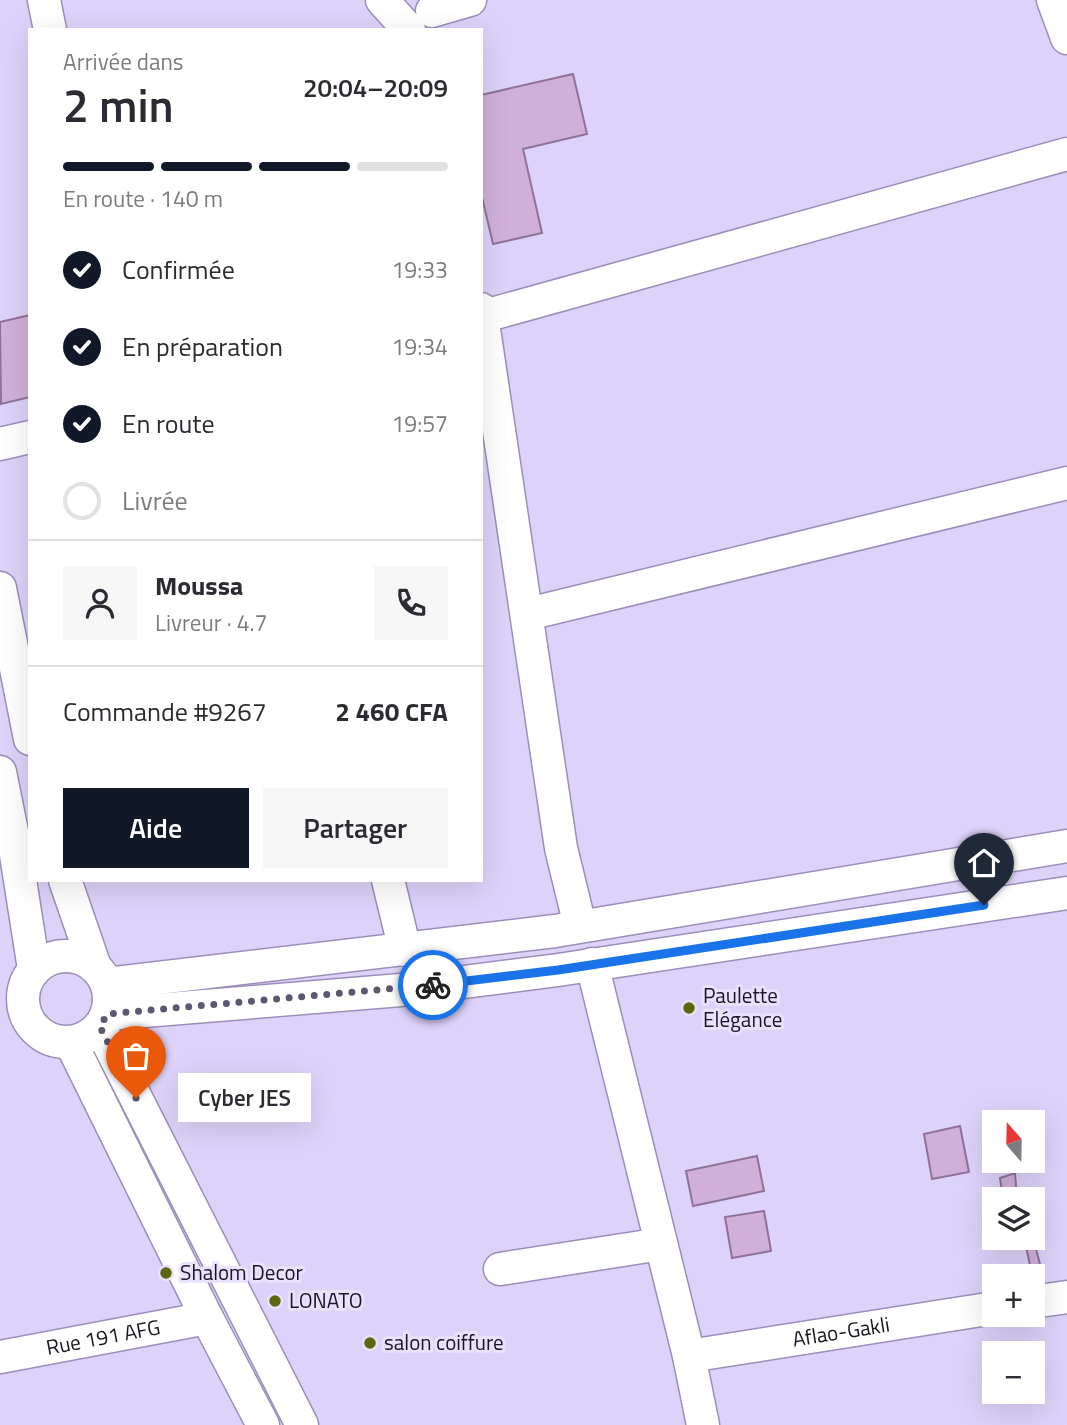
<!DOCTYPE html>
<html lang="fr">
<meta charset="utf-8">
<style>
body{margin:0;font-family:"Titillium Web",sans-serif;background:#f7f7f7;color:#2b2b33;height:100vh;display:flex;flex-direction:column;font-size:26px;white-space:nowrap}
*{box-sizing:border-box;margin:0}
p{font-size:23px;color:#7c7c81}
.icon{flex:none;width:38px;height:38px;fill:none;stroke:currentColor;stroke-width:2;stroke-linecap:round;stroke-linejoin:round}
.map{position:relative;flex:1;overflow:hidden}
.sheet{position:absolute;left:28px;top:28px;width:455px;height:854px;display:flex;flex-direction:column;background:#fff;border-radius:0px;box-shadow:0 7px 28px #0002}
.sheet>*{flex:none}
.needle{width:46px;rotate:340deg}
.controls{position:absolute;left:982px;top:1110px;display:grid;gap:14px}
.controls a{display:grid;place-items:center;width:63px;height:63px;border-radius:0px;background:#fff;box-shadow:0 7px 28px #0002;font-size:35px}
.pin{position:absolute;display:grid;place-items:center;width:60px;height:60px;color:#fff;margin:-72px -30px;border-radius:50% 50% 50% 0;rotate:-45deg;box-shadow:0 0 7px #0007}
.pin .icon{rotate:45deg}
.courier{position:absolute;display:grid;place-items:center;width:70px;height:70px;margin:-35px;border:5px solid #1a73e8;border-radius:50%;background:#fff;color:#222;box-shadow:0 2px 9px #0007}
.bubble{position:absolute;height:49px;border-radius:0px;background:#fff;box-shadow:0 7px 28px #0002;font-size:23px;font-weight:600;line-height:49px;text-align:center}
.headline em{font-style:normal;font-weight:600}
.headline div{display:flex;flex-direction:column-reverse}
.headline{display:flex;align-items:center;justify-content:space-between;height:119px;padding:0 35px}
h1{font-size:46px;font-weight:600;line-height:52px}
.bar{display:grid;grid-template-columns:repeat(4,1fr);gap:10px 7px;align-content:center;height:84px;padding:0 35px}
.bar i{height:9px;border-radius:5px;background:#e1e1e2}
.bar .on{background:#111827}
.bar p{grid-column:span 4}
.line{display:flex;align-items:center;gap:18px;padding:0 35px;border-top:2px solid #e1e1e2}
.line div{flex:1}
.round{display:grid;place-items:center;flex:none;width:74px;height:74px;border-radius:0px;background:#f7f7f7}
ol{padding:0 35px;list-style:none}
li{display:flex;align-items:center;gap:21px;height:77px}
li p{margin-inline-start:auto}
li .icon{padding:7px;border-radius:50%;background:#111827;color:#fff;stroke-width:4}
li:last-child{color:#7c7c81}
li i{width:38px;height:38px;border:4px solid #e1e1e2;border-radius:50%}
.action{display:flex;gap:14px;margin-top:auto;padding:14px 35px}
.action a{flex:1;height:80px;border-radius:0px;background:#111827;color:#fff;font-size:28px;font-weight:600;line-height:80px;text-align:center}
.action a+a{background:#f7f7f7;color:#2b2b33}
.map>svg:first-child{display:block}
.building{fill:#d0b0d9;stroke:#907299;stroke-width:2}
.lines{fill:none;stroke-linecap:round;stroke-linejoin:round}
.minor-casing{stroke:#9c8ebb;stroke-width:35}
.minor{stroke:#fff;stroke-width:32}
.done{stroke:#5e576f;stroke-width:7;stroke-dasharray:0 12.6}
.route{stroke:#1a73e8;stroke-width:9}
.poi-dot{fill:#5b680f;stroke:#e9e1fe;stroke-width:2.5}
.labels{text-anchor:middle;stroke-width:6;stroke-linejoin:round;paint-order:stroke}
.poi-label{font-size:21px;fill:#1a1525;stroke:#e9e1fe;text-anchor:start}
.street-label{font-size:21px;fill:#1a1525;stroke:#e9e1fe}
</style>
<div class="map">
<svg width="1067" height="1425" viewBox="0 0 1067 1425">
<rect width="100%" height="100%" fill="#ddd2f9"/>
<g class="building">
<path d="M 573,74 L 587,134 L 523,149 L 542,233 L 493,244 L 481,193 L 481,95 Z"/>
<path d="M 30,315 L 30,397 L 1,404 L 0,322 Z"/>
<path d="M 960,1126 L 969,1172 L 932,1179 L 924,1134 Z"/>
<path d="M 757,1156 L 764,1191 L 693,1206 L 686,1171 Z"/>
<path d="M 1015,1173 L 1017,1199 L 1003,1199 L 1000,1178 Z"/>
<path d="M 764,1211 L 771,1251 L 732,1258 L 725,1217 Z"/>
<path d="M 1035,1245 L 1042,1272 L 1032,1274 L 1026,1247 Z"/>
</g>
<g class="lines">
<g class="minor-casing">
<g id="minor">
<path d="M 44,0 L 50,30"/>
<path d="M 382,0 L 409,30"/>
<path d="M 1053,0 L 1067,38"/>
<path d="M 432,11 L 470,0"/>
<path d="M 481,309 L 561,848 L 580,926"/>
<path d="M 481,317 L 1067,154"/>
<path d="M 0,444 L 30,437"/>
<path d="M 0,588 L 30,739"/>
<path d="M 528,614 L 1067,483"/>
<path d="M 0,772 L 14,842 L 34,969"/>
<path d="M 65,880 L 95,967"/>
<path d="M 388,880 L 405,950"/>
<circle cx="66" cy="999" r="43"/>
<path d="M 592,964 L 689,1356 L 703,1425"/>
<path d="M 107,984 L 555,931 L 1067,846"/>
<path d="M 107,1014 L 401,990 L 558,970 L 1067,893"/>
<path d="M 100,1027 L 302,1425"/>
<path d="M 71,1043 L 207,1318 L 263,1425"/>
<path d="M 500,1269 L 661,1244"/>
<path d="M 1032,1302 L 1067,1297"/>
<path id="s1" d="M 689,1356 L 994,1308"/>
<path id="s2" d="M 0,1357 L 207,1318"/>
</g>
</g>
<use href="#minor" class="minor"/>
</g>
<g class="lines">
<path class="done" d="M 136,1098 L 100,1027 L 107,1014 L 433,985"/>
<path class="route" d="M 433,985 L 558,970 L 984,905"/>
</g>
<g class="poi-dot">
<circle cx="689" cy="1008" r="7"/>
<circle cx="166" cy="1273" r="7"/>
<circle cx="275" cy="1301" r="7"/>
<circle cx="370" cy="1343" r="7"/>
</g>
<g class="labels">
<g class="poi-label">
<text x="703" y="1003">Paulette<tspan x="703" dy="24">Elégance</tspan></text>
<text x="180" y="1280">Shalom Decor</text>
<text x="289" y="1308">LONATO</text>
<text x="384" y="1350">salon coiffure</text>
</g>
<g class="street-label">
<text dy="7" stroke="none"><textPath href="#s1" startOffset="154">Aflao-Gakli</textPath></text>
<text dy="7" stroke="none"><textPath href="#s2" startOffset="105">Rue 191 AFG</textPath></text>
</g>
</g>
</svg>
<div class="controls">
<a><svg class="needle" viewBox="-14 -14 28 28"><path d="M0-13l5 13h-10z" fill="#e53935"/><path d="M0 13l5-13h-10z" fill="#7c7c81"/></svg></a>
<a><svg class="icon" aria-label="layers" viewBox="0 0 24 24"><path d="M12 4l9 5-9 5-9-5zM3 14l9 5 9-5"/></svg></a>
<a>+</a>
<a>−</a>
</div>
<div class="pin" style="left:136px;top:1098px;background:#ea580c"><svg class="icon" aria-label="bag" viewBox="0 0 24 24"><path d="M5 8h14l-1 12H6zM9 8a3 3 0 0 1 6 0"/></svg></div>
<div class="pin" style="left:984px;top:905px;background:#1f2937"><svg class="icon" aria-label="home" viewBox="0 0 24 24"><path d="M3 11l9-7 9 7M6 9v11h12V9"/></svg></div>
<div class="courier" style="left:433px;top:985px"><svg class="icon" aria-label="bike" viewBox="0 0 24 24"><circle cx="6" cy="16" r="4"/><circle cx="18" cy="16" r="4"/><path d="M6 16l4-8h5l3 8M10 8l3 8H6M13 5h3"/></svg></div>
<div class="bubble" style="left:178px;top:1073px;width:133px">Cyber JES</div>
<section class="sheet">
<div class="headline"><div><h1>2 min</h1><p>Arrivée dans</p></div><em>20:04–20:09</em></div>
<div class="bar"><i class="on"></i><i class="on"></i><i class="on"></i><i></i><p>En route · 140 m</p></div>
<ol>
<li><svg class="icon" aria-label="check" viewBox="0 0 24 24"><path d="M5 12l5 5 9-10"/></svg>Confirmée<p>19:33</p></li>
<li><svg class="icon" aria-label="check" viewBox="0 0 24 24"><path d="M5 12l5 5 9-10"/></svg>En préparation<p>19:34</p></li>
<li><svg class="icon" aria-label="check" viewBox="0 0 24 24"><path d="M5 12l5 5 9-10"/></svg>En route<p>19:57</p></li>
<li><i></i>Livrée</li>
</ol>
<div class="line" style="height:126px"><a class="round"><svg class="icon" aria-label="person" viewBox="0 0 24 24"><circle cx="12" cy="8" r="4"/><path d="M4 21q1-7 8-7t8 7"/></svg></a><div><b>Moussa</b><p>Livreur · 4.7</p></div><a class="round"><svg class="icon" aria-label="phone" viewBox="0 0 24 24"><path d="M5 4h4l2 5-3 2q2 4 5 5l2-3 5 2v4C11 20 4 13 5 4z"/></svg></a></div>
<div class="line" style="height:91px"><div>Commande #9267</div><b>2 460 CFA</b></div>
<div class="action"><a>Aide</a><a>Partager</a></div>
</section>
</div>
